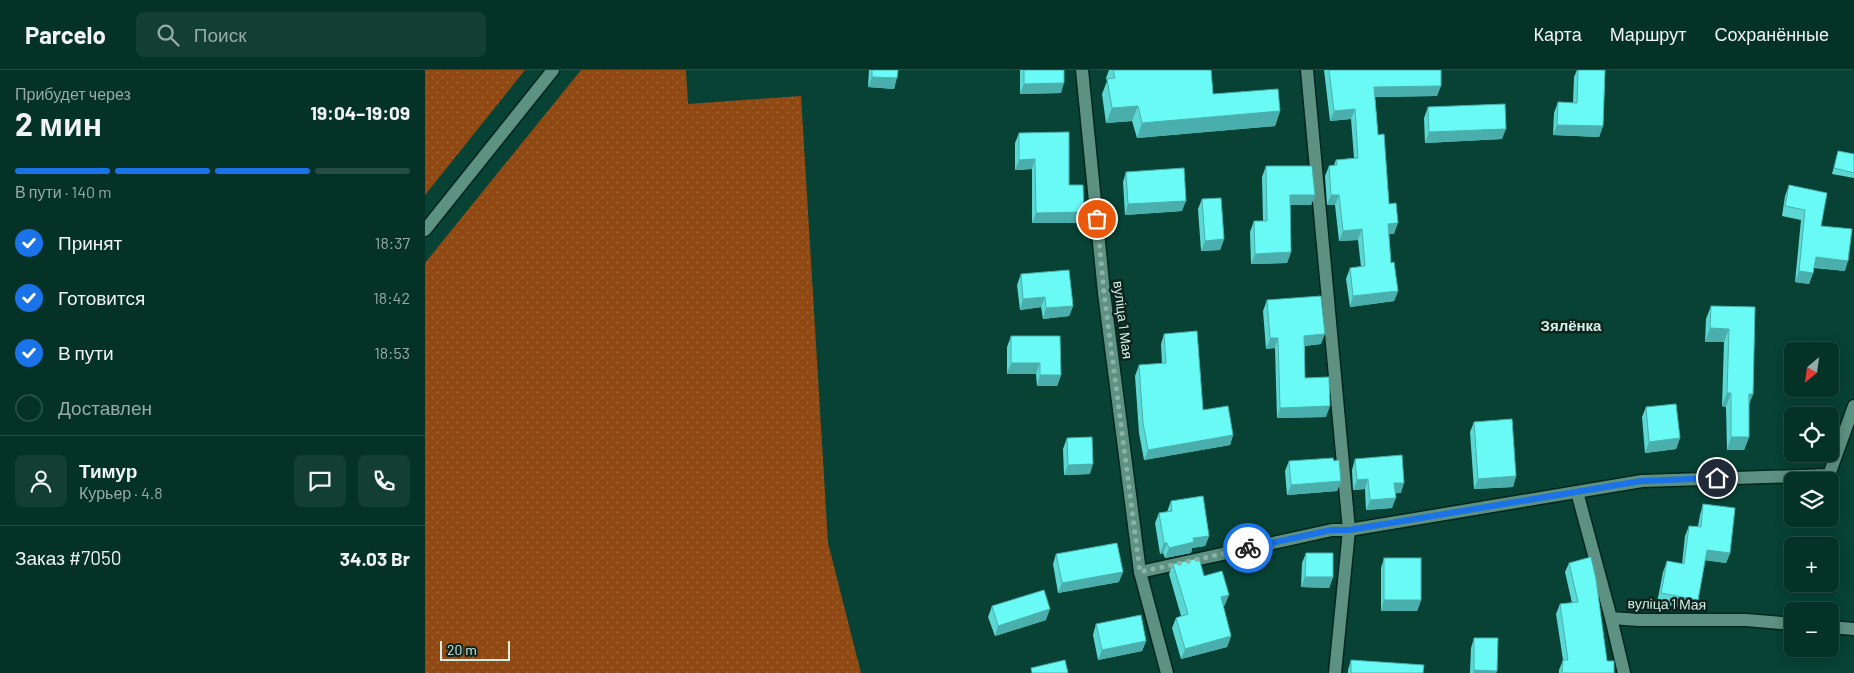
<!DOCTYPE html>
<html lang="ru">
<meta charset="utf-8">
<style>
body{margin:0;font-family:Barlow,sans-serif;background:#133e33;color:#f1f3f6;height:100vh;display:flex;flex-direction:column;font-size:19px;white-space:nowrap}
*{box-sizing:border-box;margin:0}
p{font-size:16px;color:#97aaa7}
.icon{flex:none;width:28px;height:28px;fill:none;stroke:currentColor;stroke-width:2;stroke-linecap:round;stroke-linejoin:round}
.map{position:relative;flex:1;overflow:hidden}
.sheet{display:flex;flex-direction:column;background:#053227;width:425px}
.sheet>*{flex:none}
.needle{width:32px;rotate:209deg}
.fabs{position:absolute;left:1359px;top:272px;display:grid;gap:10px}
.fabs a{display:grid;place-items:center;width:55px;height:55px;border-radius:8px;background:#053227;box-shadow:0 2px 12px #0003,0 0 0 1px #264d44;font-size:25px}
.scale{position:absolute;left:15px;bottom:12px;width:70px;box-sizing:border-box;padding-left:5px;border:2px solid #d4efe6;border-top:0;font-size:14px;line-height:18px;white-space:nowrap;color:#d4efe6;-webkit-text-stroke:4px #0e241e;paint-order:stroke}
.pin{position:absolute;display:grid;place-items:center;width:42px;height:42px;color:#fff;margin:-21px;border:2px solid #fff;border-radius:50%;box-shadow:0 1px 5px #0007}
.courier{position:absolute;display:grid;place-items:center;width:50px;height:50px;margin:-25px;border:4px solid #1a73e8;border-radius:50%;background:#fff;color:#222;box-shadow:0 1px 6px #0007}
.overview em{font-style:normal;font-weight:700}
.overview div{display:flex;flex-direction:column-reverse}
.overview{display:flex;align-items:center;justify-content:space-between;height:85px;padding:0 15px}
h1{font-size:32px;font-weight:700;line-height:38px}
.bar{display:grid;grid-template-columns:repeat(4,1fr);gap:8px 5px;align-content:center;height:60px;padding:0 15px}
.bar i{height:6px;border-radius:4px;background:#264d44}
.bar .selected{background:#1a73e8}
.bar p{grid-column:span 4}
.line{display:flex;align-items:center;gap:12px;padding:0 15px;border-top:1px solid #264d44}
.line div{flex:1}
.round{display:grid;place-items:center;flex:none;width:52px;height:52px;border-radius:8px;background:#133e33}
ol{padding:0 15px;list-style:none}
li{display:flex;align-items:center;gap:15px;height:55px}
li p{margin-inline-start:auto}
li .icon{padding:5px;border-radius:50%;background:#1a73e8;color:#fff;stroke-width:4}
li:last-child{color:#97aaa7}
li i{width:28px;height:28px;border:2px solid #264d44;border-radius:50%}
header{display:flex;align-items:center;gap:30px;box-sizing:border-box;height:70px;padding:0 25px;background:#053227;border-bottom:1px solid #264d44}
header strong{font-size:24px}
nav{display:flex;gap:28px;margin-inline-start:auto;font-size:18px}
.search{width:350px;height:45px;background:#133e33;display:flex;align-items:center;gap:12px;box-sizing:border-box;padding:0 18px;border-radius:8px;color:#97aaa7;font-size:19px}
main{display:flex;flex:1;min-height:0}
.map>svg:first-child{display:block}
.grass{fill:url(#grass-dots)}
.lines{fill:none;stroke-linecap:round;stroke-linejoin:round}
.minor-casing{stroke:#00261d;stroke-width:15}
.minor{stroke:#5d9181;stroke-width:12}
.wall{fill:#5bd7d4}
.shaded-wall{fill:#4aafac}
.building{fill:#6afaf6;stroke:#4aafac}
.done{stroke:#8cb2a8;stroke-width:5;stroke-dasharray:0 9}
.route{stroke:#1a73e8;stroke-width:6}
.labels{text-anchor:middle;stroke-width:5;stroke-linejoin:round;paint-order:stroke}
.street-label{font-size:14px;fill:#d4efe6;stroke:#0e241e}
.neighbourhood-label{font-size:15px;font-weight:bold;fill:#d4efe6;stroke:#0e241e}
</style>
<header>
<strong>Parcelo</strong>
<div class="search"><svg class="icon" aria-label="search" viewBox="0 0 24 24"><circle cx="10" cy="10" r="6"/><path d="M15 15l6 6"/></svg>Поиск</div>
<nav><a>Карта</a><a>Маршрут</a><a>Сохранённые</a></nav>
</header>
<main>
<section class="sheet">
<div class="overview"><div><h1>2 мин</h1><p>Прибудет через</p></div><em>19:04–19:09</em></div>
<div class="bar"><i class="selected"></i><i class="selected"></i><i class="selected"></i><i></i><p>В пути · 140 m</p></div>
<ol>
<li><svg class="icon" aria-label="check" viewBox="0 0 24 24"><path d="M5 12l5 5 9-10"/></svg>Принят<p>18:37</p></li>
<li><svg class="icon" aria-label="check" viewBox="0 0 24 24"><path d="M5 12l5 5 9-10"/></svg>Готовится<p>18:42</p></li>
<li><svg class="icon" aria-label="check" viewBox="0 0 24 24"><path d="M5 12l5 5 9-10"/></svg>В пути<p>18:53</p></li>
<li><i></i>Доставлен</li>
</ol>
<div class="line" style="height:90px"><a class="round"><svg class="icon" aria-label="person" viewBox="0 0 24 24"><circle cx="12" cy="8" r="4"/><path d="M4 21q1-7 8-7t8 7"/></svg></a><div><b>Тимур</b><p>Курьер · 4.8</p></div><a class="round"><svg class="icon" aria-label="chat" viewBox="0 0 24 24"><path d="M4 5h16v11H9l-5 4z"/></svg></a><a class="round"><svg class="icon" aria-label="phone" viewBox="0 0 24 24"><path d="M5 4h4l2 5-3 2q2 4 5 5l2-3 5 2v4C11 20 4 13 5 4z"/></svg></a></div>
<div class="line" style="height:65px"><div>Заказ #7050</div><b>34.03 Br</b></div>
</section>
<div class="map">
<svg width="1429" height="603" viewBox="0 0 1429 603">
<defs>
<pattern id="grass-dots" width="8" height="8" patternUnits="userSpaceOnUse" patternTransform="scale(1.25)"><rect width="8" height="8" fill="#904913"/><path d="M2 2h.1M6 6h.1" fill="none" stroke="#9f6435" stroke-width="1.8" stroke-linecap="round"/></pattern>
</defs>
<rect width="100%" height="100%" fill="#074234"/>
<g class="grass">
<path d="M 0,0 L 100,0 L 0,125 Z"/>
<path d="M 156,0 L 261,0 L 263,34 L 376,26 L 403,473 L 436,603 L 0,603 L 0,193 Z"/>
</g>
<g class="lines">
<g class="minor-casing">
<g id="minor">
<path d="M 657,0 L 679,223 L 715,502 L 742,603"/>
<path d="M 882,0 L 924,460 L 910,603"/>
<path d="M 0,160 L 128,0"/>
<path d="M 1152,422 L 1186,548 L 1214,550 L 1321,550 L 1368,554"/>
<path d="M 715,502 L 907,460 L 924,460 L 1217,411 L 1404,405 L 1429,336"/>
<path d="M 1186,548 L 1199,603"/>
<path d="M 1405,557 L 1429,559"/>
</g>
</g>
<use href="#minor" class="minor"/>
</g>
<g class="wall">
<path d="M 444,0 L 473,0 L 469,19 L 443,17 Z"/>
<path d="M 595,0 L 639,0 L 636,23 L 595,24 Z"/>
<path d="M 684,0 L 786,0 L 788,24 L 855,41 L 850,56 L 712,68 L 707,51 L 681,53 L 677,24 L 682,11 L 681,8 Z"/>
<path d="M 899,0 L 1016,0 L 1012,26 L 950,27 L 953,65 L 969,164 L 964,164 L 966,193 L 973,221 L 969,231 L 925,237 L 921,209 L 925,198 L 936,197 L 933,170 L 914,171 L 910,135 L 902,135 L 900,106 L 904,96 L 909,95 L 911,90 L 929,88 L 926,49 L 905,51 Z"/>
<path d="M 1152,0 L 1180,0 L 1178,56 L 1174,67 L 1128,65 L 1129,43 L 1133,32 L 1148,33 L 1149,7 Z"/>
<path d="M 1003,37 L 1077,69 L 1000,73 L 999,48 Z"/>
<path d="M 594,63 L 644,115 L 659,142 L 655,153 L 607,153 L 607,99 L 590,100 L 590,73 Z"/>
<path d="M 1413,81 L 1429,84 L 1429,108 L 1407,104 Z"/>
<path d="M 841,96 L 890,125 L 886,135 L 865,135 L 866,182 L 862,193 L 826,194 L 825,162 L 829,151 L 838,151 L 837,107 Z"/>
<path d="M 701,102 L 757,141 L 700,145 L 698,112 Z"/>
<path d="M 1364,115 L 1396,156 L 1420,201 L 1389,198 L 1388,203 L 1384,214 L 1370,212 L 1376,150 L 1357,146 L 1360,126 Z"/>
<path d="M 777,129 L 799,169 L 795,180 L 776,181 L 773,139 Z"/>
<path d="M 596,204 L 648,236 L 644,246 L 618,249 L 616,237 L 595,240 L 592,215 Z"/>
<path d="M 842,230 L 896,274 L 880,276 L 880,308 L 901,347 L 852,348 L 850,278 L 841,279 L 838,241 Z"/>
<path d="M 1286,236 L 1330,237 L 1328,324 L 1324,334 L 1324,367 L 1319,380 L 1302,380 L 1301,337 L 1297,336 L 1299,272 L 1280,272 L 1281,249 Z"/>
<path d="M 739,264 L 778,340 L 808,365 L 805,375 L 719,390 L 714,363 L 710,306 L 714,295 L 737,294 L 736,274 Z"/>
<path d="M 586,266 L 636,305 L 632,316 L 612,316 L 611,304 L 582,304 L 582,277 Z"/>
<path d="M 1221,337 L 1255,368 L 1251,379 L 1220,383 L 1217,347 Z"/>
<path d="M 1049,352 L 1091,406 L 1088,417 L 1049,419 L 1045,362 Z"/>
<path d="M 642,368 L 665,404 L 639,405 L 638,379 Z"/>
<path d="M 930,389 L 976,423 L 970,423 L 967,438 L 941,440 L 940,419 L 928,420 L 927,400 Z"/>
<path d="M 864,391 L 909,391 L 916,411 L 912,421 L 862,425 L 860,401 Z"/>
<path d="M 746,431 L 784,466 L 780,476 L 767,478 L 766,483 L 740,488 L 738,483 L 735,484 L 730,453 L 734,443 L 742,442 Z"/>
<path d="M 1278,434 L 1305,483 L 1301,493 L 1280,490 L 1273,530 L 1269,540 L 1232,533 L 1238,502 L 1242,491 L 1257,494 L 1260,466 L 1264,456 L 1273,456 L 1275,445 Z"/>
<path d="M 881,483 L 908,507 L 904,518 L 876,517 L 877,493 Z"/>
<path d="M 631,484 L 694,512 L 633,523 L 628,494 Z"/>
<path d="M 959,488 L 996,530 L 992,541 L 956,541 L 956,498 Z"/>
<path d="M 1144,493 L 1182,591 L 1189,603 L 1134,603 L 1134,600 L 1138,590 L 1131,544 L 1135,534 L 1147,533 L 1140,502 Z"/>
<path d="M 748,494 L 779,506 L 800,535 L 798,536 L 806,566 L 802,577 L 756,589 L 747,558 L 751,548 L 756,546 L 744,504 Z"/>
<path d="M 567,536 L 621,550 L 570,566 L 563,547 Z"/>
<path d="M 671,554 L 721,571 L 717,581 L 673,590 L 668,565 Z"/>
<path d="M 1049,568 L 1072,601 L 1071,603 L 1045,603 L 1046,578 Z"/>
<path d="M 926,590 L 998,603 L 923,603 L 923,600 Z"/>
</g>
<g class="shaded-wall">
<path d="M 447,7 L 472,8 L 469,19 L 443,17 Z"/>
<path d="M 639,13 L 636,23 L 595,24 L 599,14 Z"/>
<path d="M 1016,16 L 1012,26 L 945,27 L 949,17 Z"/>
<path d="M 713,36 L 707,51 L 681,53 L 687,38 Z"/>
<path d="M 930,39 L 926,49 L 905,51 L 909,41 Z"/>
<path d="M 855,41 L 850,56 L 712,68 L 717,53 Z"/>
<path d="M 1132,55 L 1178,56 L 1174,67 L 1128,65 Z"/>
<path d="M 1081,59 L 1077,69 L 1000,73 L 1004,62 Z"/>
<path d="M 610,89 L 607,99 L 590,100 L 594,90 Z"/>
<path d="M 865,125 L 890,125 L 886,135 L 861,135 Z"/>
<path d="M 906,125 L 914,125 L 910,135 L 902,135 Z"/>
<path d="M 761,131 L 757,141 L 700,145 L 703,134 Z"/>
<path d="M 659,142 L 655,153 L 607,153 L 611,143 Z"/>
<path d="M 973,153 L 969,164 L 959,164 L 963,154 Z"/>
<path d="M 937,159 L 933,170 L 914,171 L 918,161 Z"/>
<path d="M 799,169 L 795,180 L 776,181 L 780,171 Z"/>
<path d="M 866,182 L 862,193 L 826,194 L 830,184 Z"/>
<path d="M 1391,187 L 1423,191 L 1420,201 L 1387,197 Z"/>
<path d="M 1374,201 L 1388,203 L 1384,214 L 1370,212 Z"/>
<path d="M 973,221 L 969,231 L 925,237 L 928,226 Z"/>
<path d="M 620,227 L 616,237 L 595,240 L 598,229 Z"/>
<path d="M 648,236 L 644,246 L 618,249 L 621,238 Z"/>
<path d="M 1285,258 L 1304,259 L 1299,272 L 1280,272 Z"/>
<path d="M 900,264 L 896,274 L 876,276 L 879,266 Z"/>
<path d="M 845,268 L 853,268 L 850,278 L 841,279 Z"/>
<path d="M 586,293 L 615,293 L 611,304 L 582,304 Z"/>
<path d="M 615,305 L 636,305 L 632,316 L 612,316 Z"/>
<path d="M 1302,323 L 1306,323 L 1301,337 L 1297,336 Z"/>
<path d="M 1324,324 L 1328,324 L 1323,337 Z"/>
<path d="M 905,336 L 901,347 L 852,348 L 855,338 Z"/>
<path d="M 808,365 L 805,375 L 719,390 L 723,380 Z"/>
<path d="M 1306,367 L 1324,367 L 1319,380 L 1302,380 Z"/>
<path d="M 1255,368 L 1251,379 L 1220,383 L 1224,372 Z"/>
<path d="M 668,394 L 665,404 L 639,405 L 643,395 Z"/>
<path d="M 1091,406 L 1088,417 L 1049,419 L 1053,409 Z"/>
<path d="M 943,409 L 940,419 L 928,420 L 932,410 Z"/>
<path d="M 916,411 L 912,421 L 862,425 L 866,415 Z"/>
<path d="M 969,413 L 979,413 L 976,423 L 966,424 Z"/>
<path d="M 971,428 L 967,438 L 941,440 L 945,430 Z"/>
<path d="M 784,466 L 780,476 L 767,478 L 766,483 L 740,488 L 744,478 L 768,468 Z"/>
<path d="M 739,473 L 742,473 L 738,483 L 735,484 Z"/>
<path d="M 1282,480 L 1305,483 L 1301,493 L 1278,490 Z"/>
<path d="M 698,502 L 694,512 L 633,523 L 637,513 Z"/>
<path d="M 880,507 L 908,507 L 904,518 L 876,517 Z"/>
<path d="M 804,525 L 800,535 L 792,538 L 796,527 Z"/>
<path d="M 959,530 L 996,530 L 992,541 L 956,541 Z"/>
<path d="M 625,539 L 621,550 L 570,566 L 573,556 Z"/>
<path d="M 806,566 L 802,577 L 756,589 L 760,579 Z"/>
<path d="M 721,571 L 717,581 L 673,590 L 677,580 Z"/>
<path d="M 1049,600 L 1072,601 L 1071,603 L 1048,603 Z"/>
</g>
<g class="building">
<path d="M 447,0 L 473,0 L 472,8 L 447,7 Z"/>
<path d="M 599,0 L 639,0 L 639,13 L 599,14 Z"/>
<path d="M 688,0 L 786,0 L 788,24 L 853,19 L 855,41 L 717,53 L 713,36 L 687,38 L 682,9 L 690,8 Z"/>
<path d="M 904,0 L 1016,0 L 1016,16 L 949,17 L 953,65 L 959,64 L 964,134 L 971,133 L 973,153 L 963,154 L 966,193 L 969,192 L 973,221 L 928,226 L 925,198 L 940,196 L 937,159 L 918,161 L 914,125 L 906,125 L 904,96 L 912,95 L 911,90 L 933,88 L 930,39 L 909,41 Z"/>
<path d="M 1153,0 L 1180,0 L 1178,56 L 1132,55 L 1133,32 L 1152,33 Z"/>
<path d="M 1080,34 L 1081,59 L 1004,62 L 1003,37 Z"/>
<path d="M 644,62 L 644,115 L 658,115 L 659,142 L 611,143 L 610,89 L 594,90 L 594,63 Z"/>
<path d="M 1413,81 L 1429,84 L 1429,103 L 1409,98 Z"/>
<path d="M 841,96 L 887,96 L 890,125 L 865,125 L 866,182 L 830,184 L 829,151 L 842,151 Z"/>
<path d="M 759,98 L 761,131 L 703,134 L 701,102 Z"/>
<path d="M 1364,115 L 1402,123 L 1396,156 L 1427,159 L 1423,191 L 1391,187 L 1388,203 L 1374,201 L 1380,140 L 1360,136 Z"/>
<path d="M 796,128 L 799,169 L 780,171 L 777,129 Z"/>
<path d="M 644,200 L 648,236 L 621,238 L 620,227 L 598,229 L 596,204 Z"/>
<path d="M 896,226 L 900,264 L 879,266 L 880,308 L 904,307 L 905,336 L 855,338 L 853,268 L 845,268 L 842,230 Z"/>
<path d="M 1286,236 L 1330,237 L 1328,324 L 1324,324 L 1324,367 L 1306,367 L 1306,323 L 1302,323 L 1304,259 L 1285,258 Z"/>
<path d="M 772,261 L 778,340 L 803,336 L 808,365 L 723,380 L 718,353 L 714,295 L 741,293 L 739,264 Z"/>
<path d="M 586,266 L 635,266 L 636,305 L 615,305 L 615,293 L 586,293 Z"/>
<path d="M 1251,334 L 1255,368 L 1224,372 L 1221,337 Z"/>
<path d="M 1373,344 L 1391,345 L 1391,346 L 1373,346 Z"/>
<path d="M 1087,349 L 1091,406 L 1053,409 L 1049,352 Z"/>
<path d="M 667,367 L 668,394 L 643,395 L 642,368 Z"/>
<path d="M 977,385 L 979,413 L 969,413 L 971,428 L 945,430 L 943,409 L 932,410 L 930,389 Z"/>
<path d="M 908,388 L 909,391 L 914,390 L 916,411 L 866,415 L 864,391 Z"/>
<path d="M 778,426 L 784,466 L 768,468 L 769,472 L 744,478 L 742,473 L 739,473 L 734,443 L 747,441 L 746,431 Z"/>
<path d="M 1278,434 L 1310,438 L 1305,483 L 1282,480 L 1273,530 L 1236,523 L 1242,491 L 1259,494 L 1264,456 L 1276,457 Z"/>
<path d="M 692,473 L 698,502 L 637,513 L 631,484 Z"/>
<path d="M 881,483 L 908,483 L 908,507 L 880,507 Z"/>
<path d="M 1166,487 L 1171,509 L 1182,591 L 1189,591 L 1189,603 L 1137,603 L 1138,590 L 1143,590 L 1135,534 L 1153,532 L 1144,493 Z"/>
<path d="M 774,488 L 779,506 L 797,501 L 804,525 L 796,527 L 806,566 L 760,579 L 751,548 L 763,544 L 748,494 Z"/>
<rect x="959" y="488" width="37" height="42"/>
<path d="M 619,520 L 625,539 L 573,556 L 567,536 Z"/>
<path d="M 716,545 L 721,571 L 677,580 L 671,554 Z"/>
<path d="M 1049,568 L 1073,568 L 1072,601 L 1049,600 Z"/>
<path d="M 640,590 L 643,603 L 607,603 L 606,598 Z"/>
<path d="M 926,590 L 999,595 L 998,603 L 926,603 Z"/>
</g>
<g class="lines">
<path class="done" d="M 672,149 L 679,223 L 715,502 L 823,478"/>
<path class="route" d="M 823,478 L 906,460 L 924,460 L 1216,411 L 1292,408"/>
</g>
<g class="labels">
<g class="street-label">
<text transform="translate(698 250) rotate(83)" y="5">вуліца 1 Мая</text>
<text transform="translate(1242 534) rotate(1)" y="5">вуліца 1 Мая</text>
</g>
<g class="neighbourhood-label">
<text x="1146" y="261">Зялёнка</text>
</g>
</g>
</svg>
<div class="fabs">
<a><svg class="needle" viewBox="-14 -14 28 28"><path d="M0-13l5 13h-10z" fill="#e53935"/><path d="M0 13l5-13h-10z" fill="#97aaa7"/></svg></a>
<a><svg class="icon" aria-label="locate" viewBox="0 0 24 24"><circle cx="12" cy="12" r="6"/><path d="M12 2v4M12 18v4M2 12h4M18 12h4"/></svg></a>
<a><svg class="icon" aria-label="layers" viewBox="0 0 24 24"><path d="M12 4l9 5-9 5-9-5zM3 14l9 5 9-5"/></svg></a>
<a>+</a>
<a>−</a>
</div>
<div class="scale">20 m</div>
<div class="pin" style="left:672px;top:149px;background:#ea580c"><svg class="icon" aria-label="bag" viewBox="0 0 24 24"><path d="M5 8h14l-1 12H6zM9 8a3 3 0 0 1 6 0"/></svg></div>
<div class="pin" style="left:1292px;top:408px;background:#1f2937"><svg class="icon" aria-label="home" viewBox="0 0 24 24"><path d="M3 11l9-7 9 7M6 9v11h12V9"/></svg></div>
<div class="courier" style="left:823px;top:478px"><svg class="icon" aria-label="bike" viewBox="0 0 24 24"><circle cx="6" cy="16" r="4"/><circle cx="18" cy="16" r="4"/><path d="M6 16l4-8h5l3 8M10 8l3 8H6M13 5h3"/></svg></div>
</div>
</main>
